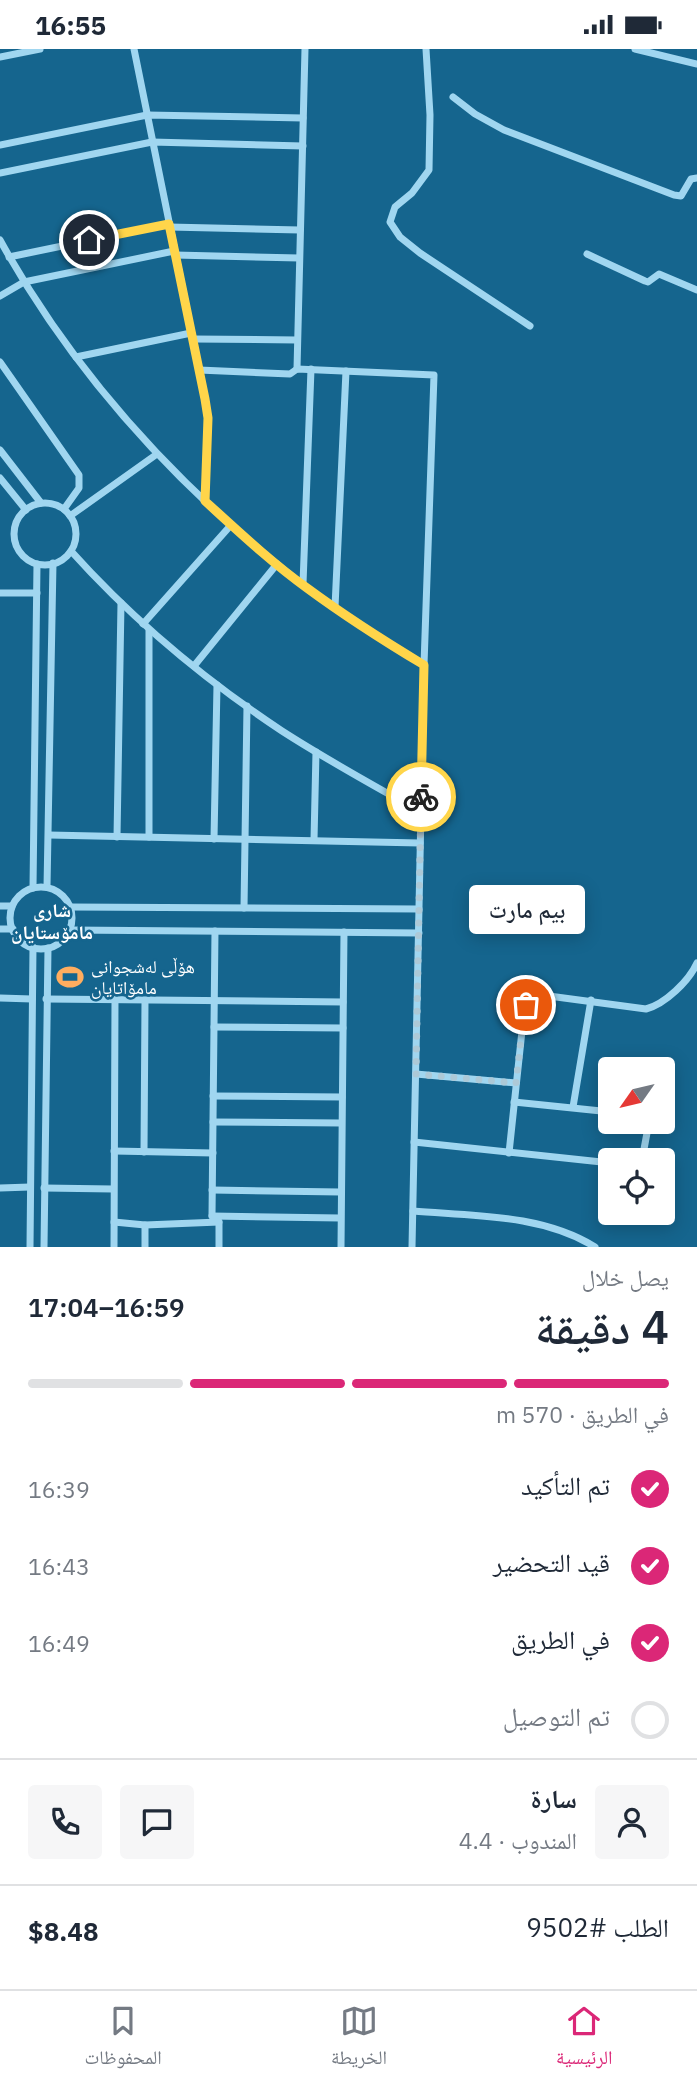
<!DOCTYPE html>
<html lang="ar">
<meta charset="utf-8">
<style>
body{margin:0;font-family:"IBM Plex Sans","Noto Naskh Arabic",sans-serif;background:#f6f6f7;color:#1f2937;direction:rtl;height:100vh;display:flex;flex-direction:column;font-size:26px;white-space:nowrap}
*{box-sizing:border-box;margin:0}
p{font-size:23px;color:#747a83}
.icon{flex:none;width:38px;height:38px;fill:none;stroke:currentColor;stroke-width:2;stroke-linecap:round;stroke-linejoin:round}
.map{position:relative;height:1198px;overflow:hidden;direction:ltr}
.details{display:flex;flex-direction:column;background:#fff;flex:1}
.details>*{flex:none}
.needle{width:46px;rotate:236deg}
.tools{position:absolute;left:598px;top:1008px;display:grid;gap:14px}
.tools a{display:grid;place-items:center;width:77px;height:77px;border-radius:7px;background:#fff;box-shadow:0 4px 18px #0003;font-size:35px}
.pin{position:absolute;display:grid;place-items:center;width:60px;height:60px;color:#fff;margin:-30px;border:4px solid #fff;border-radius:50%;box-shadow:0 2px 7px #0007}
.courier{position:absolute;display:grid;place-items:center;width:70px;height:70px;margin:-35px;border:5px solid #ffd54a;border-radius:50%;background:#fff;color:#222;box-shadow:0 2px 9px #0007}
.bubble{position:absolute;height:49px;border-radius:7px;background:#fff;box-shadow:0 4px 18px #0003;font-size:23px;font-weight:600;line-height:49px;text-align:center;direction:rtl}
.head em{font-style:normal;font-weight:600}
.head div{display:flex;flex-direction:column-reverse}
.head{display:flex;align-items:center;justify-content:space-between;height:119px;padding:0 28px}
h1{font-size:46px;font-weight:600;line-height:52px}
.bar{display:grid;grid-template-columns:repeat(4,1fr);gap:10px 7px;align-content:center;height:84px;padding:0 28px}
.bar i{height:9px;border-radius:5px;background:#e0e1e3}
.bar .on{background:#db2777}
.bar p{grid-column:span 4}
.line{display:flex;align-items:center;gap:18px;padding:0 28px;border-top:2px solid #e0e1e3}
.line div{flex:1}
.round{display:grid;place-items:center;flex:none;width:74px;height:74px;border-radius:7px;background:#f6f6f7}
ol{padding:0 28px;list-style:none}
li{display:flex;align-items:center;gap:21px;height:77px}
li p{margin-inline-start:auto}
li .icon{padding:7px;border-radius:50%;background:#db2777;color:#fff;stroke-width:4}
li:last-child{color:#747a83}
li i{width:38px;height:38px;border:4px solid #e0e1e3;border-radius:50%}
.status{display:flex;justify-content:space-between;align-items:center;height:49px;padding:0 35px;background:#fff;direction:ltr}
.status svg{height:19px;fill:currentColor}
.menu{display:flex;justify-content:space-around;align-items:center;height:98px;border-top:2px solid #e0e1e3;background:#fff;font-size:19px;color:#747a83}
.menu a{display:grid;justify-items:center;gap:4px}
.menu .on{color:#db2777}
.map>svg:first-child{display:block}
.lines{fill:none;stroke-linecap:round;stroke-linejoin:round}
.street{stroke:#a0d6f0;stroke-width:7}
.done{stroke:#adc9d7;stroke-width:7;stroke-dasharray:0 12.6}
.route{stroke:#ffd54a;stroke-width:9}
.labels{text-anchor:middle;stroke-width:5;stroke-linejoin:round;paint-order:stroke}
.poi-label{font-size:18px;fill:#fff;stroke:#15658e;text-anchor:start}
.neighbourhood-label{font-size:19px;font-weight:bold;fill:#fff;stroke:#15658e}
</style>
<div class="status"><b>16:55</b><svg viewBox="0 0 49 12"><path d="M0 12V9h3v3zM5 12V6h3v6zM10 12V3h3v9zM15 12V0h3v12zM26 1h20v11H26zM47 4h2v5h-2z"/></svg></div>
<div class="map">
<svg width="697" height="1198" viewBox="0 0 697 1198">
<rect width="100%" height="100%" fill="#15658e"/>
<g class="lines">
<g class="street">
<path d="M 134,0 L 205,350 L 208,369 L 205,452"/>
<path d="M 426,0 L 430,66 L 429,121 L 412,144 L 395,158 L 390,173 L 400,188 L 420,204 L 530,277"/>
<path d="M 635,0 L 697,15"/>
<path d="M 0,8 L 40,0"/>
<path d="M 453,48 L 475,65 L 504,81 L 674,146 L 681,147 L 691,130 L 697,129"/>
<path d="M 0,96 L 147,66 L 303,69"/>
<path d="M 0,124 L 152,93 L 303,97"/>
<path d="M 169,178 L 300,181"/>
<path d="M 0,191 C 75,327 182,442 304,537 C 342,566 383,591 424,616"/>
<path d="M 587,205 L 645,232 L 648,233 L 659,225 L 697,241"/>
<path d="M 175,206 L 299,209"/>
<path d="M 9,208 L 169,175"/>
<path d="M 0,247 L 24,233 L 174,202"/>
<path d="M 193,290 L 297,291"/>
<path d="M 76,308 L 191,284"/>
<path d="M 0,313 L 79,426 L 79,439 L 64,460"/>
<path d="M 297,320 L 305,0"/>
<path d="M 199,321 L 290,325 L 297,320 L 434,326 L 424,616 L 412,1198"/>
<path d="M 0,401 L 41,454"/>
<path d="M 0,429 L 26,461"/>
<circle cx="45" cy="485" r="31"/>
<path d="M 70,467 L 157,405"/>
<path d="M 71,502 C 133,571 205,631 282,682 C 327,711 374,737 421,763"/>
<path d="M 303,535 L 311,320"/>
<path d="M 0,544 L 37,544"/>
<path d="M 335,558 L 346,322"/>
<path d="M 143,575 L 231,476"/>
<path d="M 194,617 L 277,515"/>
<path d="M 49,786 L 420,794"/>
<path d="M 117,788 L 121,554"/>
<path d="M 149,788 L 149,581"/>
<path d="M 214,790 L 217,636"/>
<path d="M 314,791 L 316,703"/>
<path d="M 47,838 L 53,514"/>
<circle cx="41" cy="869" r="31"/>
<path d="M 33,839 L 37,515"/>
<path d="M 0,857 L 12,857"/>
<path d="M 70,858 L 419,860"/>
<path d="M 244,859 L 247,657"/>
<path d="M 0,880 L 13,880"/>
<path d="M 69,881 L 419,884"/>
<path d="M 215,882 L 212,1167 L 219,1173 L 219,1198"/>
<path d="M 0,949 L 32,950"/>
<path d="M 46,950 L 343,953"/>
<path d="M 214,978 L 343,979"/>
<path d="M 416,1025 L 516,1034"/>
<path d="M 213,1047 L 342,1048"/>
<path d="M 514,1053 L 611,1063"/>
<path d="M 573,1058 L 591,951"/>
<path d="M 213,1073 L 341,1074"/>
<path d="M 414,1093 L 611,1114"/>
<path d="M 114,1102 L 213,1104"/>
<path d="M 144,1103 L 145,952"/>
<path d="M 509,1104 L 524,963 L 534,945 L 646,960 C 665,955 689,932 697,914"/>
<path d="M 642,1111 L 649,1073"/>
<path d="M 0,1139 L 30,1138"/>
<path d="M 44,1139 L 113,1140"/>
<path d="M 212,1141 L 340,1143"/>
<path d="M 413,1162 C 473,1167 542,1165 595,1198"/>
<path d="M 212,1167 L 340,1169"/>
<path d="M 114,1173 L 145,1176 L 219,1173"/>
<path d="M 145,1176 L 145,1198"/>
<path d="M 30,1198 L 33,898"/>
<path d="M 44,1198 L 48,899"/>
<path d="M 114,1198 L 115,951"/>
<path d="M 341,1198 L 344,883"/>
</g>
</g>
<g class="lines">
<path class="done" d="M 421,748 L 416,1025 L 516,1034 L 524,963 L 526,956"/>
<path class="route" d="M 89,191 L 169,175 L 205,350 L 208,369 L 205,452 C 238,482 271,513 307,539 C 345,567 384,592 424,616 L 421,748"/>
</g>
<defs>
<g id="stadium-bare" transform="scale(2.1)"><path d="M0-5a6.5 5 0 1 0 0 10a6.5 5 0 1 0 0-10ZM-3.5-1.8h7v3.6h-7Z" fill="#ffad5f" stroke="#15658e" stroke-width="2.5" paint-order="stroke"/></g>
</defs>
<g fill-rule="evenodd">
<use href="#stadium-bare" x="70" y="928"/>
</g>
<g class="labels">
<g class="poi-label">
<text x="91" y="924">هۆڵی لەشجوانی<tspan x="91" dy="21">مامۆاتایان</tspan></text>
</g>
<g class="neighbourhood-label">
<text x="52" y="868">شاری<tspan x="52" dy="22">مامۆستایان</tspan></text>
</g>
</g>
</svg>
<div class="tools">
<a><svg class="needle" viewBox="-14 -14 28 28"><path d="M0-13l5 13h-10z" fill="#e53935"/><path d="M0 13l5-13h-10z" fill="#747a83"/></svg></a>
<a><svg class="icon" aria-label="locate" viewBox="0 0 24 24"><circle cx="12" cy="12" r="6"/><path d="M12 2v4M12 18v4M2 12h4M18 12h4"/></svg></a>
</div>
<div class="pin" style="left:526px;top:956px;background:#ea580c"><svg class="icon" aria-label="bag" viewBox="0 0 24 24"><path d="M5 8h14l-1 12H6zM9 8a3 3 0 0 1 6 0"/></svg></div>
<div class="pin" style="left:89px;top:191px;background:#1f2937"><svg class="icon" aria-label="home" viewBox="0 0 24 24"><path d="M3 11l9-7 9 7M6 9v11h12V9"/></svg></div>
<div class="courier" style="left:421px;top:748px"><svg class="icon" aria-label="bike" viewBox="0 0 24 24"><circle cx="6" cy="16" r="4"/><circle cx="18" cy="16" r="4"/><path d="M6 16l4-8h5l3 8M10 8l3 8H6M13 5h3"/></svg></div>
<div class="bubble" style="left:469px;top:836px;width:116px">بیم مارت</div>
</div>
<section class="details">
<div class="head"><div><h1>4 دقيقة</h1><p>يصل خلال</p></div><em>16:59–17:04</em></div>
<div class="bar"><i class="on"></i><i class="on"></i><i class="on"></i><i></i><p>في الطريق · 570 m</p></div>
<ol>
<li><svg class="icon" aria-label="check" viewBox="0 0 24 24"><path d="M5 12l5 5 9-10"/></svg>تم التأكيد<p>16:39</p></li>
<li><svg class="icon" aria-label="check" viewBox="0 0 24 24"><path d="M5 12l5 5 9-10"/></svg>قيد التحضير<p>16:43</p></li>
<li><svg class="icon" aria-label="check" viewBox="0 0 24 24"><path d="M5 12l5 5 9-10"/></svg>في الطريق<p>16:49</p></li>
<li><i></i>تم التوصيل</li>
</ol>
<div class="line" style="height:126px"><a class="round"><svg class="icon" aria-label="person" viewBox="0 0 24 24"><circle cx="12" cy="8" r="4"/><path d="M4 21q1-7 8-7t8 7"/></svg></a><div><b>سارة</b><p>المندوب · 4.4</p></div><a class="round"><svg class="icon" aria-label="chat" viewBox="0 0 24 24"><path d="M4 5h16v11H9l-5 4z"/></svg></a><a class="round"><svg class="icon" aria-label="phone" viewBox="0 0 24 24"><path d="M5 4h4l2 5-3 2q2 4 5 5l2-3 5 2v4C11 20 4 13 5 4z"/></svg></a></div>
<div class="line" style="height:91px"><div>الطلب #9502</div><b>$8.48</b></div>
</section>
<nav class="menu">
<a class="on"><svg class="icon" aria-label="home" viewBox="0 0 24 24"><path d="M3 11l9-7 9 7M6 9v11h12V9"/></svg>الرئيسية</a>
<a><svg class="icon" aria-label="map" viewBox="0 0 24 24"><path d="M3 6l6-2 6 2 6-2v14l-6 2-6-2-6 2zM9 4v14M15 6v14"/></svg>الخريطة</a>
<a><svg class="icon" aria-label="saved" viewBox="0 0 24 24"><path d="M7 4h10v16l-5-4-5 4z"/></svg>المحفوظات</a>
</nav>
